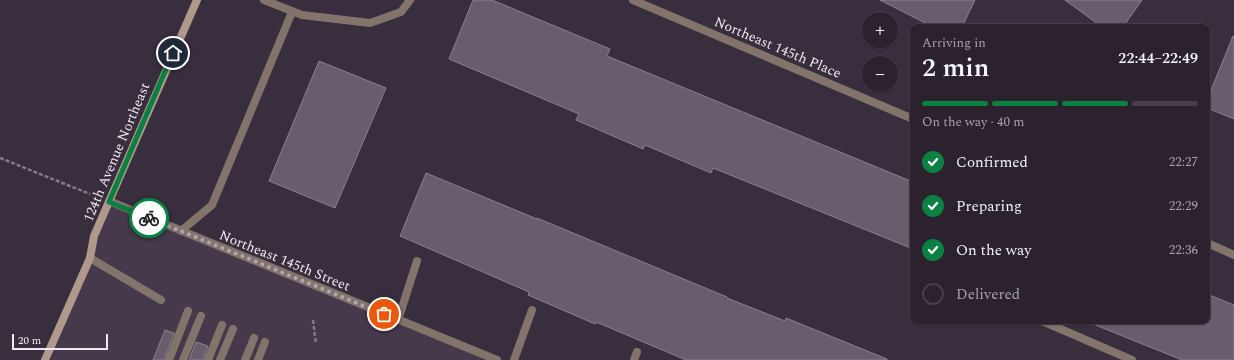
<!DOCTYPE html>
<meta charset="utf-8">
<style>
body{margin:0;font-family:Spectral,serif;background:#372f3a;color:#f1f3f6;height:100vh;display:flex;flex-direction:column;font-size:15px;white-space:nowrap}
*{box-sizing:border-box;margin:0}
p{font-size:13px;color:#a6a4aa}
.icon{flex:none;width:22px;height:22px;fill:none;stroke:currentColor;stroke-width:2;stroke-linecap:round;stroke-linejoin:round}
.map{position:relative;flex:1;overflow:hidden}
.drawer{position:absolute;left:910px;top:24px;width:300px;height:300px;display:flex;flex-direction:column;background:#2b222e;border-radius:8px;box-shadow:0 1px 3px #0004,0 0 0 1px #473f4a}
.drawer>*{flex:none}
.fabs{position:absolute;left:862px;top:12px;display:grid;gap:8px}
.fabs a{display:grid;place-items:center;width:36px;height:36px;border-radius:50%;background:#2b222e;box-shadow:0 1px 3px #0004,0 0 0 1px #473f4a;font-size:20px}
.scale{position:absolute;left:12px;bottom:10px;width:96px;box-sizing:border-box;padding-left:4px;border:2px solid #eee8f1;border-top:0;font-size:11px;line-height:14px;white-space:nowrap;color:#eee8f1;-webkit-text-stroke:3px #392e3d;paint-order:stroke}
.pin{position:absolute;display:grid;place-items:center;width:34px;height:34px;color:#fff;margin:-17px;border:2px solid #fff;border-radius:50%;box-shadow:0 1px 4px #0007}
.courier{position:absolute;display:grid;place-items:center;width:40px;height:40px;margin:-20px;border:3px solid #0b8043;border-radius:50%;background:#fff;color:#222;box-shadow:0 1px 5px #0007}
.summary em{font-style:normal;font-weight:600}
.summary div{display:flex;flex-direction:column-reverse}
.summary{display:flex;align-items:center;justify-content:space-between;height:68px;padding:0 12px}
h1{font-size:26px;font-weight:600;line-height:30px}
.bar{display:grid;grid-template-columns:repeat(4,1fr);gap:6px 4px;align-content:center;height:48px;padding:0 12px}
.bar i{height:5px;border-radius:3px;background:#473f4a}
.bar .selected{background:#0b8043}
.bar p{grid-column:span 4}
ol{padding:0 12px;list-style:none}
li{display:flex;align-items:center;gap:12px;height:44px}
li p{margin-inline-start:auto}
li .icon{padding:4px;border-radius:50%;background:#0b8043;color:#fff;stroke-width:4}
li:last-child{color:#a6a4aa}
li i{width:22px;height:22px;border:2px solid #473f4a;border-radius:50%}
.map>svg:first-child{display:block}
.built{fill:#46394b}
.building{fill:#685d6d;stroke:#8b7f8f}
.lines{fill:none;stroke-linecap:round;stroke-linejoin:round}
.path{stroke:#847b87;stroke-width:2.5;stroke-dasharray:4 2;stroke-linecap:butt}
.lane{stroke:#82746b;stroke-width:8}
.street{stroke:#82746b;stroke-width:8}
.secondary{stroke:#af998a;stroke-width:8}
.done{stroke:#afa7b2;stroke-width:4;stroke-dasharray:0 7.2}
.route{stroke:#0b8043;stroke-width:5}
.labels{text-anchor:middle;stroke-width:3.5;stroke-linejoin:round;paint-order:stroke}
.street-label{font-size:14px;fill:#eee8f1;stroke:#392e3d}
</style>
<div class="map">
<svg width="1234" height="360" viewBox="0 0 1234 360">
<rect width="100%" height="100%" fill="#392e3d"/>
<path class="built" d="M 109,201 L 495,360 L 51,360 L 90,258 Z"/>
<g class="building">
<path d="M 473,0 L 492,0 L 610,49 L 607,56 L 913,182 L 913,249 L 713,168 L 711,173 L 645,145 L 643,149 L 576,120 L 579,114 L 449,59 Z"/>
<path d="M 880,0 L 975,0 L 962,27 L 933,27 Z"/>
<path d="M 1065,0 L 1142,0 L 1123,27 L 1102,27 Z"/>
<path d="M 1233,36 L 1234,36 L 1234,119 L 1207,108 L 1207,100 Z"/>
<path d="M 319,61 L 386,88 L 335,208 L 269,181 Z"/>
<path d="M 426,173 L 537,219 L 537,218 L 727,297 L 727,298 L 785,321 L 786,318 L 887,359 L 887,360 L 686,360 L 596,322 L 595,324 L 528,295 L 529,292 L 400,236 Z"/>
<path d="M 1207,294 L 1234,305 L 1234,360 L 1182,360 L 1088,322 L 1088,321 L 1207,321 Z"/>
<path d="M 165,330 L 174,333 L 164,360 L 153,360 Z"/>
<path d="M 196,342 L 208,346 L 203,360 L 189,360 Z"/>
</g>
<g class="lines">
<g class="path">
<path d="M 0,158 L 90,194"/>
<path d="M 313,320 L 316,344"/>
</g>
<g class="lane">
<path d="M 181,231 L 212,205 L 292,12"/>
<path d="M 90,258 L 161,300"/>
<path d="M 398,320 L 417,261"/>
<path d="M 1042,321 L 1132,360"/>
<path d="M 169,360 L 188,311"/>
<path d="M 183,360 L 201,316"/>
<path d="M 208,360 L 222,325"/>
<path d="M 220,360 L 233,329"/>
<path d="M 245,360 L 254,338"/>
<path d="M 258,360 L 265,342"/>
<path d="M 514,360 L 532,310"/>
<path d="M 634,360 L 637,352"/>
</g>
<g class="street">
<path d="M 264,0 L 302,15 L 370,23 L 401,12 L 410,0"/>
<path d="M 633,0 L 913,119"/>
<path d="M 109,201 L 497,360"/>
<path d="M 1207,243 L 1234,255"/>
</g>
<path class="secondary" d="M 45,360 L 90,258 L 94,236 L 197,0"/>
</g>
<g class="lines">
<path class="done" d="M 149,218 L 384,314"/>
<path class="route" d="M 149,218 L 109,202 L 173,53"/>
</g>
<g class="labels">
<g class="street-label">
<text transform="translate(778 47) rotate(23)" y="5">Northeast 145th Place</text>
<text transform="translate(116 152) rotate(-67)" y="5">124th Avenue Northeast</text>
<text transform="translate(285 260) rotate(22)" y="5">Northeast 145th Street</text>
</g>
</g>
</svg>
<div class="fabs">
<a>+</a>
<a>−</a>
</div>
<div class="scale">20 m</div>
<div class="pin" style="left:384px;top:314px;background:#ea580c"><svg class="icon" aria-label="bag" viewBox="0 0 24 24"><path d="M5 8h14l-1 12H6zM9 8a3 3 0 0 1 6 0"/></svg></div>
<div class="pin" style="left:173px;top:53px;background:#1f2937"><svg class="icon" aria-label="home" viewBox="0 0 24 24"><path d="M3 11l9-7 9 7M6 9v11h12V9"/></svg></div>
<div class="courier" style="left:149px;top:218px"><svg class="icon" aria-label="bike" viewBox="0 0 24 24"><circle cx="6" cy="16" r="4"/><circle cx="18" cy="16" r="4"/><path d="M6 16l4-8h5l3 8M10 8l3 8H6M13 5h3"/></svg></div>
<section class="drawer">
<div class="summary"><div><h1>2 min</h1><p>Arriving in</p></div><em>22:44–22:49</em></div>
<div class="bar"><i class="selected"></i><i class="selected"></i><i class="selected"></i><i></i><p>On the way · 40 m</p></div>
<ol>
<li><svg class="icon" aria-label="check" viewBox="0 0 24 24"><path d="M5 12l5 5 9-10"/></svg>Confirmed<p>22:27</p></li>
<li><svg class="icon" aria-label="check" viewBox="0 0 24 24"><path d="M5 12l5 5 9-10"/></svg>Preparing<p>22:29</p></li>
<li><svg class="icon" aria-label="check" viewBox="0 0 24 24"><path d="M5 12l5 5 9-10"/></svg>On the way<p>22:36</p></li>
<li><i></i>Delivered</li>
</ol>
</section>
</div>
